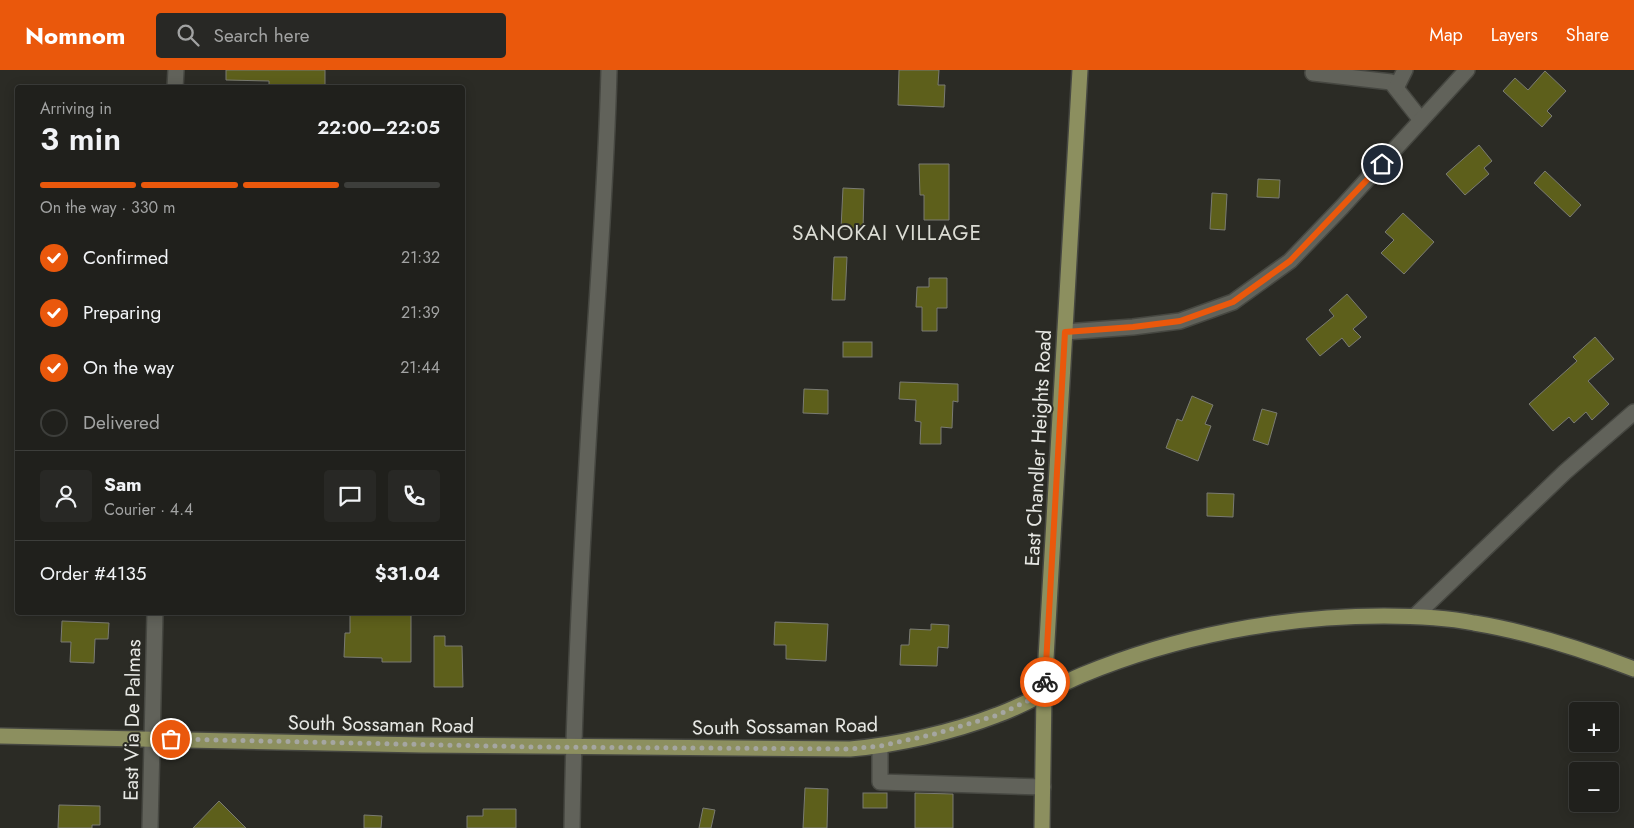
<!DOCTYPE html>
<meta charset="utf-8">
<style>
body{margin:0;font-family:Jost,sans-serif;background:#282825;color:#f1f3f6;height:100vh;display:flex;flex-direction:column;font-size:19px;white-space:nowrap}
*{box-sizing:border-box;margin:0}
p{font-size:16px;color:#a2a3a3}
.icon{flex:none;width:28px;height:28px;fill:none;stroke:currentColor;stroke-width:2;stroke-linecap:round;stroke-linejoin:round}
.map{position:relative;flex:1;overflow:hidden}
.sheet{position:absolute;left:15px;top:15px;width:450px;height:530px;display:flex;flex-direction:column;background:#20201c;border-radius:5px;box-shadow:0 2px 12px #0003,0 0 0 1px #3d3e3b}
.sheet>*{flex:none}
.tools{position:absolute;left:1569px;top:632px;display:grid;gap:10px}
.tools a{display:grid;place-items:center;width:50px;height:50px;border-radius:5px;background:#20201c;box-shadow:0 2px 12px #0003,0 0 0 1px #3d3e3b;font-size:25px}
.pin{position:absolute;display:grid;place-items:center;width:42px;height:42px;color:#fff;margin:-21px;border:2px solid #fff;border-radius:50%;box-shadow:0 1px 5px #0007}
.courier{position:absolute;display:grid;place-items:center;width:50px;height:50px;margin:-25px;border:4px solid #ea580c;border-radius:50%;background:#fff;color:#222;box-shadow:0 1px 6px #0007}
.head em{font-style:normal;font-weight:600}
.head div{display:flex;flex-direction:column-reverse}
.head{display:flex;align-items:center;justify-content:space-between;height:85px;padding:0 25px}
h1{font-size:32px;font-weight:600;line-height:38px}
.bar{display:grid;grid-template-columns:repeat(4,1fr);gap:8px 5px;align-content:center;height:60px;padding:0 25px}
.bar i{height:6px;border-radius:4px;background:#3d3e3b}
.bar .on{background:#ea580c}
.bar p{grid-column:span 4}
.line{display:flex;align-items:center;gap:12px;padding:0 25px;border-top:1px solid #3d3e3b}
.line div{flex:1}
.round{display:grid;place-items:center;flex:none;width:52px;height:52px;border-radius:5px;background:#282825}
ol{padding:0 25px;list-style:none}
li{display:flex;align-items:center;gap:15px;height:55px}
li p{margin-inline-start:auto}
li .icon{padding:5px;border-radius:50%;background:#ea580c;color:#fff;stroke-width:4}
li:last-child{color:#a2a3a3}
li i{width:28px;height:28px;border:2px solid #3d3e3b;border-radius:50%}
header{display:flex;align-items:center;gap:30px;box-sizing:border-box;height:70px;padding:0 25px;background:#ea580c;color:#fff}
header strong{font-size:24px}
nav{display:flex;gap:28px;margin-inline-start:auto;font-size:18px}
.search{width:350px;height:45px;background:#282825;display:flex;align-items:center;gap:12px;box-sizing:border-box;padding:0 18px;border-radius:5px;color:#a2a3a3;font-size:19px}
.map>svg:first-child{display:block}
.building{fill:#5d5f1b;stroke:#7a7b73}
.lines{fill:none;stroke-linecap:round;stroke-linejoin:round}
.minor-casing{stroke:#464741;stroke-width:18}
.major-casing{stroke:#464741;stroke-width:18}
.minor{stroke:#61625a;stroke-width:15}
.major{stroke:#8c8f5f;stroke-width:15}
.done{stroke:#a5a6a1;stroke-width:5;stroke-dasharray:0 9}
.route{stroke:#ea580c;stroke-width:6}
.labels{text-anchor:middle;stroke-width:4;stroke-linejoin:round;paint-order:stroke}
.street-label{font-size:20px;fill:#e7e8e4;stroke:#2b2b25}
.neighbourhood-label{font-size:21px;letter-spacing:1px;fill:#dbdcd4;stroke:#2b2b25}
</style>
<header>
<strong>Nomnom</strong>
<div class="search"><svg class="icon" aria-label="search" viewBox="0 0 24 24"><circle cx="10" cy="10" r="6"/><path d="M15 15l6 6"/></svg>Search here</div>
<nav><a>Map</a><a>Layers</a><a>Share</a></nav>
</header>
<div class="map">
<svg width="1634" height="758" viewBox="0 0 1634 758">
<rect width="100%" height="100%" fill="#2b2b25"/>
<g class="building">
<path d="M 226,0 L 325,0 L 325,18 L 269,18 L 269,11 L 226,10 Z"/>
<path d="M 899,0 L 939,0 L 938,15 L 945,15 L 944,37 L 898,35 Z"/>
<path d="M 1545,1 L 1566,21 L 1547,41 L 1552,46 L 1542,57 L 1503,21 L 1515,8 L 1528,20 Z"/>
<path d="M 1479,75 L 1492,91 L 1484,98 L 1489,104 L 1465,125 L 1446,104 Z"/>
<path d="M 919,94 L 949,94 L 949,150 L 924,150 L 924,125 L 920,125 Z"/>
<path d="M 1545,101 L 1581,135 L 1570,147 L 1534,113 Z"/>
<path d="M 1258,109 L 1280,110 L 1279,128 L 1257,127 Z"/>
<path d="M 843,118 L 864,119 L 863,160 L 841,159 Z"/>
<path d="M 1212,123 L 1227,124 L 1225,160 L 1210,159 Z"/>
<path d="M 1403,143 L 1434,172 L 1404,204 L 1381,183 L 1394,170 L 1385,162 Z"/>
<path d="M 834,187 L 847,187 L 845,230 L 832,230 Z"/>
<path d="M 929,208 L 947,208 L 947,238 L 937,238 L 937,261 L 922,261 L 922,237 L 916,237 L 917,217 L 929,217 Z"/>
<path d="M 1347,224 L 1367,247 L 1353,259 L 1361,267 L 1349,277 L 1342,268 L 1320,286 L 1306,269 L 1334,246 L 1329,240 Z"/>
<path d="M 1595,267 L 1614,289 L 1588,311 L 1609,334 L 1592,350 L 1586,342 L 1574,353 L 1569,347 L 1553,361 L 1529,334 L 1577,291 L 1573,287 Z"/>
<rect x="843" y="272" width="29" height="15"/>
<path d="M 900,312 L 958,314 L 958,332 L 953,331 L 952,358 L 941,357 L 941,374 L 920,374 L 921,352 L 915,351 L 916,330 L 899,329 Z"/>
<path d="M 804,319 L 828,320 L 828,344 L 803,343 Z"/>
<path d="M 1192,326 L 1213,335 L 1205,354 L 1211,356 L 1198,391 L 1166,378 L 1177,349 L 1182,351 Z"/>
<path d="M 1262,339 L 1277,343 L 1268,375 L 1253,370 Z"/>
<path d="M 1207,423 L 1234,424 L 1233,447 L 1207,446 Z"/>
<path d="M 350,544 L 411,545 L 411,592 L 382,592 L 382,588 L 344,587 L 345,563 L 350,563 Z"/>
<path d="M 62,551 L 109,553 L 108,569 L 95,569 L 94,593 L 70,592 L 71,572 L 61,572 Z"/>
<path d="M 775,552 L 828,554 L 826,591 L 786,589 L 786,575 L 774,575 Z"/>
<path d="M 931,554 L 949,555 L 948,578 L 938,577 L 937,596 L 900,595 L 901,575 L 909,575 L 910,559 L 931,560 Z"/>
<path d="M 434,566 L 445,566 L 445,576 L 462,576 L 463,617 L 434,617 Z"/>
<path d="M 805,718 L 828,719 L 827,758 L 803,758 Z"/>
<rect x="863" y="723" width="24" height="15"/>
<path d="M 915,723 L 953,724 L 953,758 L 915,758 Z"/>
<path d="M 219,731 L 246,758 L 193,758 Z"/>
<path d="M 59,735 L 100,736 L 100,755 L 92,755 L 92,758 L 58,758 Z"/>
<path d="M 703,738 L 715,740 L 711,758 L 699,758 Z"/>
<path d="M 483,739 L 516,739 L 516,758 L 467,758 L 467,746 L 483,746 Z"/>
<path d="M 364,745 L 382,746 L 381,758 L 364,758 Z"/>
</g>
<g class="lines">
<g class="minor-casing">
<g id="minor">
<path d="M 1313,3 L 1391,12 L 1421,50"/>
<path d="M 175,18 L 176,0"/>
<path d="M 1396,18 L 1405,0"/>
<path d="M 1065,262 L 1133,257 L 1180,251 L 1233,232 L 1290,191 L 1342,137 L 1467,0"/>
<path d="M 1415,546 L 1565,402 L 1634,342"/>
<path d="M 880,676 L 880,712 L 1043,717"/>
<path d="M 150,758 L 155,542"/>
<path d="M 572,758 C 574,625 581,491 589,358 C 596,239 606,120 609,0"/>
</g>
</g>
<g class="major-casing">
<g id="major">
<path d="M 0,666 L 422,675 L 850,679 C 897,675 953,662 997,645 C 1026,635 1053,617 1082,605 C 1176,566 1282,546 1384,546 C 1414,546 1444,547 1474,553 C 1529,562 1582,579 1634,599"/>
<path d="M 1042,758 L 1044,623 L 1080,0"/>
</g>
</g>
<use href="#minor" class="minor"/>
<use href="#major" class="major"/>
</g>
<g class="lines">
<path class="done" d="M 171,669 L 535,677 L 850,679 L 880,676 L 935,664 L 998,645 L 1044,623 L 1045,612"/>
<path class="route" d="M 1045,612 L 1065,262 L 1133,257 L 1180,251 L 1233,232 L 1290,191 L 1382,94"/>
</g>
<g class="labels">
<g class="street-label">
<text transform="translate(1038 378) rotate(-87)" y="7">East Chandler Heights Road</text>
<text transform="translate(132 650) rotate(-89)" y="7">East Via De Palmas</text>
<text transform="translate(381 654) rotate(1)" y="7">South Sossaman Road</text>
<text transform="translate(785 656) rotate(-1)" y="7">South Sossaman Road</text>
</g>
<g class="neighbourhood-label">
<text x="887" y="170">SANOKAI VILLAGE</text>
</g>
</g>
</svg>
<div class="tools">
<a>+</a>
<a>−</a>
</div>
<div class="pin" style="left:171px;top:669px;background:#ea580c"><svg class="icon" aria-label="bag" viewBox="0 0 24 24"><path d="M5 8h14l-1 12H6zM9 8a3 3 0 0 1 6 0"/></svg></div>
<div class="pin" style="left:1382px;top:94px;background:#1f2937"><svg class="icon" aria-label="home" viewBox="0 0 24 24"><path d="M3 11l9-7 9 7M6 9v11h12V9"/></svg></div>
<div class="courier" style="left:1045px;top:612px"><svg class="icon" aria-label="bike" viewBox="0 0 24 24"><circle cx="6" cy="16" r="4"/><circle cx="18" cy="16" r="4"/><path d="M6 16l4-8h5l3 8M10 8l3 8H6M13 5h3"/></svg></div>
<section class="sheet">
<div class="head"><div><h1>3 min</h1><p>Arriving in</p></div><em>22:00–22:05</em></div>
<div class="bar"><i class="on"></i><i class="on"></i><i class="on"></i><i></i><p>On the way · 330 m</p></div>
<ol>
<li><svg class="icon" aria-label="check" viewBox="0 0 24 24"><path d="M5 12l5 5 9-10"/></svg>Confirmed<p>21:32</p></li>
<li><svg class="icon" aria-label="check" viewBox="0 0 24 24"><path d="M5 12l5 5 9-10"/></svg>Preparing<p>21:39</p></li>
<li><svg class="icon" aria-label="check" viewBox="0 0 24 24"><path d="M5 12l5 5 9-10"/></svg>On the way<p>21:44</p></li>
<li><i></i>Delivered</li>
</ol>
<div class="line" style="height:90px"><a class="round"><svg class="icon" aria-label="person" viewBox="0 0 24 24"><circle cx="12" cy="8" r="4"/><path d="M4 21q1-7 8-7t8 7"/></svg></a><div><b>Sam</b><p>Courier · 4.4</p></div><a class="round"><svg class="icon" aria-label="chat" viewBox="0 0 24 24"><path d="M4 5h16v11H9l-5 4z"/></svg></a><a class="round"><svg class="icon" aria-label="phone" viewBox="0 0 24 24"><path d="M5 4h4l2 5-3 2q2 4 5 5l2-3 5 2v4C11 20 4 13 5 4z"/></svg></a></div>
<div class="line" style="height:65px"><div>Order #4135</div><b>$31.04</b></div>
</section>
</div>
